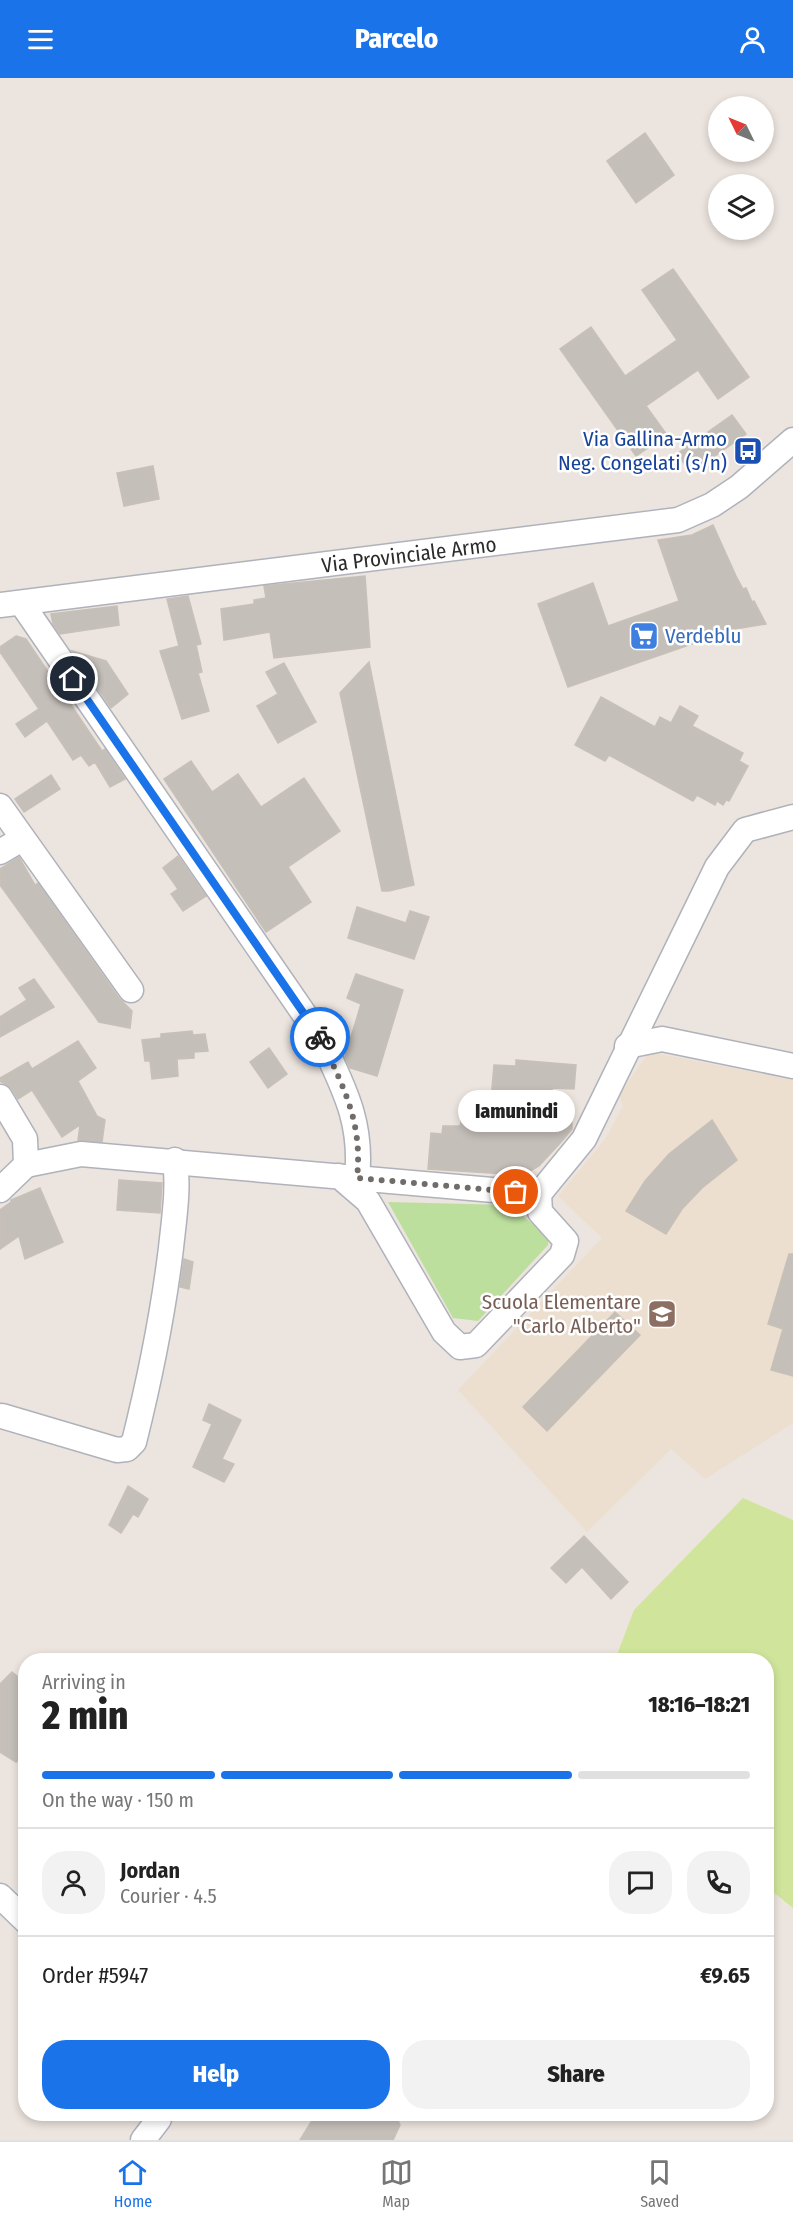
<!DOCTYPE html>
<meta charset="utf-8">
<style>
body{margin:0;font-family:"Fira Sans Condensed",sans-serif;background:#f2f2f2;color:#222;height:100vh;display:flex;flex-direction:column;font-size:22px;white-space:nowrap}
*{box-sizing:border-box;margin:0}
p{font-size:20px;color:#767676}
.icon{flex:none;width:33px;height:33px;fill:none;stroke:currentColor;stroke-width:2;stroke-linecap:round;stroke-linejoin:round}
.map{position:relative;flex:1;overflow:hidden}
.panel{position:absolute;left:18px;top:1575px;width:756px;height:468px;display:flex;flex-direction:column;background:#fff;border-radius:24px;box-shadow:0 3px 9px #0003}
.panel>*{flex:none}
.needle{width:39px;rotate:313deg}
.fabs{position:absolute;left:708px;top:18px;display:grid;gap:12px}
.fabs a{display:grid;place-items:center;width:66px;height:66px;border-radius:50%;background:#fff;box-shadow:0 3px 9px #0003;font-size:30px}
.pin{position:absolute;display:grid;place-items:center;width:51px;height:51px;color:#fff;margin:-26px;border:3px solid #fff;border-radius:50%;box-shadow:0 2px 6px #0007}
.courier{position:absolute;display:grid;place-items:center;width:60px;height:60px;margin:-30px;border:4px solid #1a73e8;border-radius:50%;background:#fff;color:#222;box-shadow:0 2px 8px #0007}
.bubble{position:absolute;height:42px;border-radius:21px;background:#fff;box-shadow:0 3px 9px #0003;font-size:20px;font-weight:800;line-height:42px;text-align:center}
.overview em{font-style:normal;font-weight:800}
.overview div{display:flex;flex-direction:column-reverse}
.overview{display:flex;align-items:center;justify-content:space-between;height:102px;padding:0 24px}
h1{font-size:39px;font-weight:800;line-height:45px}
.bar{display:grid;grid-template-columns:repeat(4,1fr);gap:9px 6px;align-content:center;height:72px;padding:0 24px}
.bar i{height:8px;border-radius:4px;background:#e0e0e0}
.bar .active{background:#1a73e8}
.bar p{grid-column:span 4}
.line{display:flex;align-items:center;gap:15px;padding:0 24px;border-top:2px solid #e0e0e0}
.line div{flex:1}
.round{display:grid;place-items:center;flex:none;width:63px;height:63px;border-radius:24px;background:#f2f2f2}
.action{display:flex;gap:12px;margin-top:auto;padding:12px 24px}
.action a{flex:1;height:69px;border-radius:24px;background:#1a73e8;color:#fff;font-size:24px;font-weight:800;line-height:69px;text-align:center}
.action a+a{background:#f2f2f2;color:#222}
header{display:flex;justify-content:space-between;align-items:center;height:78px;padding:0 24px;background:#1a73e8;color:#fff;font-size:27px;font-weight:800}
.menu{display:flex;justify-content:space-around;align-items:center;height:84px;border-top:2px solid #e0e0e0;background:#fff;font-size:16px;color:#767676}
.menu a{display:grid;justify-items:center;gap:3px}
.menu .active{color:#1a73e8}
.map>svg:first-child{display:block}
.education{fill:#ecdfcf}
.green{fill:#bddf9e}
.pitch{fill:#d0e59b}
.building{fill:#c5bfba;stroke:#c7c0b8;stroke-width:1.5}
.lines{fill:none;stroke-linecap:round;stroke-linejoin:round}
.minor-casing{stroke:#afb2bb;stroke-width:27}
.minor{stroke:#fff;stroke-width:24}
.done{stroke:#6f6c6a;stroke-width:6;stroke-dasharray:0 10.8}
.route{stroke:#1a73e8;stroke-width:8}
.labels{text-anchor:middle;stroke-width:5;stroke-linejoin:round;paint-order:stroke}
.transit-label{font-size:21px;fill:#164399;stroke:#fff;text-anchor:end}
.street-label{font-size:21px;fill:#2b2b2b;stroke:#fff}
.shop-label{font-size:21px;fill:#366cbe;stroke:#fff;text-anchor:start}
.education-label{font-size:21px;fill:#785e54;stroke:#fff;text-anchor:end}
</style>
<header><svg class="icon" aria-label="menu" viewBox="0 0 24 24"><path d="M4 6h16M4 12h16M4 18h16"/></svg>Parcelo<svg class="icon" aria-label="person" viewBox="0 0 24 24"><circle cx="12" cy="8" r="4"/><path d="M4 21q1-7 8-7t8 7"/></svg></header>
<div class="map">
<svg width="793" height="2062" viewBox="0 0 793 2062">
<rect width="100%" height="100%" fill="#ece4de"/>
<path class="education" d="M 649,974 L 793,1002 L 793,1345 L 705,1401 L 671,1371 L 587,1454 L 458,1312 L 602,1160 L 558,1118 L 606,1060 L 623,1028 L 619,1017 Z"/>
<path class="green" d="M 388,1124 L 508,1127 L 549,1158 L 548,1167 L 478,1243 L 453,1240 Z"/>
<path class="pitch" d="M 743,1420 L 793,1442 L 793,1830 L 767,1809 L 766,1582 L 615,1582 L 634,1532 Z"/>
<g class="building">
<path d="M 645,55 L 674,97 L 636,125 L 607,83 Z"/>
<path d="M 673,191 L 749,299 L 718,321 L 698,292 L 646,328 L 667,357 L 636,378 L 560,271 L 591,249 L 625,298 L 677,262 L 642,212 Z"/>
<path d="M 732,337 L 746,356 L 691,395 L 677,376 Z"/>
<path d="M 153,388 L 159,421 L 124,428 L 117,395 Z"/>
<path d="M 713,447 L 736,498 L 743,511 L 746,510 L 752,524 L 754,523 L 766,546 L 735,551 L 568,609 L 538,526 L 593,505 L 608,548 L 679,523 L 658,462 L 692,457 Z"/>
<path d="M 365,498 L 370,569 L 274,580 L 270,554 L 224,562 L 221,531 L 254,526 L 254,522 L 266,520 L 264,508 Z"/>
<path d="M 188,518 L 201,566 L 196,567 L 202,594 L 198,595 L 209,633 L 182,641 L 160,573 L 179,568 L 167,521 Z"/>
<path d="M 117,528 L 119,547 L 60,556 L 53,546 L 51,536 Z"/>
<path d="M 16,558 L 26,561 L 63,616 L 65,614 L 73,625 L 71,627 L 102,673 L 105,671 L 125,701 L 110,709 L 95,684 L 89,688 L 81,677 L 73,682 L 47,643 L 25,659 L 16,646 L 39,631 L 0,574 L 0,569 Z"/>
<path d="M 72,573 L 106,583 L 128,616 L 111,630 Z"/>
<path d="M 369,584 L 414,807 L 389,813 L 382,813 L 340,615 Z"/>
<path d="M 284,585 L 316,644 L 278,665 L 257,628 L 278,616 L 266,594 Z"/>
<path d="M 601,619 L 655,649 L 660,639 L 671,645 L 680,628 L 698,638 L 692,648 L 743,675 L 739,683 L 748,688 L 729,723 L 726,722 L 723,727 L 717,723 L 715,727 L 697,717 L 693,723 L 609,677 L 605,683 L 575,667 Z"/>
<path d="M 191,683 L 212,714 L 238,696 L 261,729 L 304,700 L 340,753 L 288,789 L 311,824 L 266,854 L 164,701 Z"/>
<path d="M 51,697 L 60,711 L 24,734 L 15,721 Z"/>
<path d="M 178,778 L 206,818 L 183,833 L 171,816 L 178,811 L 163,790 Z"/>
<path d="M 19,779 L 35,807 L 38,805 L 119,920 L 132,933 L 130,950 L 99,944 L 0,807 L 0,791 Z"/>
<path d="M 357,829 L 406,845 L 410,833 L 429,839 L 414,881 L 348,860 Z"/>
<path d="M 356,896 L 403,912 L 377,998 L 350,990 L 345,979 L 361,926 L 347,920 Z"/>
<path d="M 34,901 L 54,929 L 0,959 L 0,939 L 27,922 L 19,910 Z"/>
<path d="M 192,953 L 193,957 L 205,956 L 208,973 L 194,974 L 194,980 L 177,981 L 178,998 L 152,1001 L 150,983 L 145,983 L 142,962 L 161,960 L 161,956 Z"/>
<path d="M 78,963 L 96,990 L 78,1003 L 97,1038 L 105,1042 L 102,1064 L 78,1062 L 80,1047 L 62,1059 L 32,1012 L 18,1021 L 12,1011 L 0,1003 L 0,1000 L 28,984 L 32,991 Z"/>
<path d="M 269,970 L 287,996 L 268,1010 L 250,984 Z"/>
<path d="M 516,982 L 576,987 L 574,1011 L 551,1010 L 572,1045 L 572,1051 L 562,1063 L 539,1088 L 523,1097 L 428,1091 L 431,1055 L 442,1056 L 443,1048 L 460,1048 L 468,1018 L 491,1022 L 494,987 L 516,988 Z"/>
<path d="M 712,1042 L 737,1082 L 702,1110 L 682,1131 L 666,1156 L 626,1133 L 645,1103 L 669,1076 Z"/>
<path d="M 119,1102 L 162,1105 L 160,1135 L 117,1132 Z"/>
<path d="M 40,1110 L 63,1164 L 25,1181 L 19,1158 L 0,1171 L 0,1132 L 11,1124 L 11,1122 Z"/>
<path d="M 789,1176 L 793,1176 L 793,1298 L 771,1292 L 783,1251 L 768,1246 Z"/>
<path d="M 184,1181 L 193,1184 L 189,1211 L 180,1209 Z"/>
<path d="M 615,1234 L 640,1257 L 547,1353 L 523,1329 Z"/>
<path d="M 209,1326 L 241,1342 L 222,1381 L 234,1386 L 224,1404 L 193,1389 L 212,1346 L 203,1342 Z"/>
<path d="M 128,1408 L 148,1421 L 138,1439 L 133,1436 L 121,1455 L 109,1447 Z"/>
<path d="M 584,1458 L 628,1504 L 611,1521 L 582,1489 L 566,1505 L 551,1490 Z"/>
<path d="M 12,1594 L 26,1605 L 26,1676 L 16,1684 L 0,1674 L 0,1606 Z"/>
<path d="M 316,2036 L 395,2036 L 400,2047 L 393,2062 L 300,2062 Z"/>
</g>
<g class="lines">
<g class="minor-casing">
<g id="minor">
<path d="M 22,526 L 320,959 C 343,1009 363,1043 357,1100"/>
<path d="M 0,527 L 678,442 L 712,427 L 739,409 L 793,362"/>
<path d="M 0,728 L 131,912"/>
<path d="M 0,774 L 22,761"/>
<path d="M 627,968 L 662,961 L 793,988"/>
<path d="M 0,1019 L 25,1061 L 26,1087 L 81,1076 L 539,1116 L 540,1134 L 566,1163 L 562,1177 L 476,1267 L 460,1269 L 444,1254 L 368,1123 L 339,1098"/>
<path d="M 0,1112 L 26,1087"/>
<path d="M 539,1116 L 584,1061 L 717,789 L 745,752 L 793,739"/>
<path d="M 2,1338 L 117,1372 L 127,1371 L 134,1364 C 150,1300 163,1236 171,1170 C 174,1141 179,1111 175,1082"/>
<path d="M 0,1818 L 26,1843"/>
<path d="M 143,2062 L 159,2041 L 158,2036"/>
</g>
</g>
<use href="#minor" class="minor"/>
</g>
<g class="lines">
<path class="done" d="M 320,959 C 343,1008 363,1044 357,1100 L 516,1114"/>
<path class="route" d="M 73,601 L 320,959"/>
</g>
<defs>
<g id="bus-square" transform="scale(1.5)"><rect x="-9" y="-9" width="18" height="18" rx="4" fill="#1a4fb4" stroke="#fff"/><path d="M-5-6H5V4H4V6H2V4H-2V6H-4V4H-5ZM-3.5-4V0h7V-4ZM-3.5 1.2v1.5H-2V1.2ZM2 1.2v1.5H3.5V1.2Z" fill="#fff"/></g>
<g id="supermarket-square" transform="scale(1.5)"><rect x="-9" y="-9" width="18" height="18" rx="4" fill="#3f7fe0" stroke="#fff"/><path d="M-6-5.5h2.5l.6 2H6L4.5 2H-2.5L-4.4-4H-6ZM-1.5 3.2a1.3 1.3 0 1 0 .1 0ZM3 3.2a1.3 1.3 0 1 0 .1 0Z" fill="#fff"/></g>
<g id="school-square" transform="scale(1.5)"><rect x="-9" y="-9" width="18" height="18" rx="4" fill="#8d6e63" stroke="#fff"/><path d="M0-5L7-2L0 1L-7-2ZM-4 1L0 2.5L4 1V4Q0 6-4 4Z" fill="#fff"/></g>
</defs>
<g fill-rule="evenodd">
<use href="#bus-square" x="748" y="373"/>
<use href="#supermarket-square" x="644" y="558"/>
<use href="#school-square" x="662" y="1236"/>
</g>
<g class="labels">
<g class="transit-label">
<text x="727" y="368">Via Gallina-Armo<tspan x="727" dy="24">Neg. Congelati (s/n)</tspan></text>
</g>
<g class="street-label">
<text transform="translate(409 477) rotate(-7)" y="7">Via Provinciale Armo</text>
</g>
<g class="shop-label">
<text x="665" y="565">Verdeblu</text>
</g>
<g class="education-label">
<text x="641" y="1231">Scuola Elementare<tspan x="641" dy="24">"Carlo Alberto"</tspan></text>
</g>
</g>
</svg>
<div class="fabs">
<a><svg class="needle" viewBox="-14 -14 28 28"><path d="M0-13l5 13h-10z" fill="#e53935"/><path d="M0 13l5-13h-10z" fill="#767676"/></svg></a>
<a><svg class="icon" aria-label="layers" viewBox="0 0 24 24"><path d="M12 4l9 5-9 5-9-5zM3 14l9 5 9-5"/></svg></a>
</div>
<div class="pin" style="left:516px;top:1114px;background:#ea580c"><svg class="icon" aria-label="bag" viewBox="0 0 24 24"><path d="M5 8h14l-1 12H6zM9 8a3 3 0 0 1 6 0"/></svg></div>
<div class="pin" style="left:73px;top:601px;background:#1f2937"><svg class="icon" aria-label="home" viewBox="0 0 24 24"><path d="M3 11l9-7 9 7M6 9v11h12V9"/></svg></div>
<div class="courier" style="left:320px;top:959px"><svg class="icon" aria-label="bike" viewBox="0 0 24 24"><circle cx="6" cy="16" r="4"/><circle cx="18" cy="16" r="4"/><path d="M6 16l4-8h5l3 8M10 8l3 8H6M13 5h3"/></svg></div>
<div class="bubble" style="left:458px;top:1012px;width:117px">Iamunindi</div>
<section class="panel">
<div class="overview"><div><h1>2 min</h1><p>Arriving in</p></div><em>18:16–18:21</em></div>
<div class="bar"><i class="active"></i><i class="active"></i><i class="active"></i><i></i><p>On the way · 150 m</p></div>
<div class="line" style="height:108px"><a class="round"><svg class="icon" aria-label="person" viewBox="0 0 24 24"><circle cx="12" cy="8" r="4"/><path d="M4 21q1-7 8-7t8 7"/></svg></a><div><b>Jordan</b><p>Courier · 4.5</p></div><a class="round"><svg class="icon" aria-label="chat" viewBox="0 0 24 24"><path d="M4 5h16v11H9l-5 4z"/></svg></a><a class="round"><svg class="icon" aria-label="phone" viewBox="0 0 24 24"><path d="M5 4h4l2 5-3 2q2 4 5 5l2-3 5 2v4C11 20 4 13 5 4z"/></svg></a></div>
<div class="line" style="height:78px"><div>Order #5947</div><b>€9.65</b></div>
<div class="action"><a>Help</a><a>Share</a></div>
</section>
</div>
<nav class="menu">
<a class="active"><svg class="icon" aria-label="home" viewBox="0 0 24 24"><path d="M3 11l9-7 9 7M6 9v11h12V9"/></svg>Home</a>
<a><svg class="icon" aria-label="map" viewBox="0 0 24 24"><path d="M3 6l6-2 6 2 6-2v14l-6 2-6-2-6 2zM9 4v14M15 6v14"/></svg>Map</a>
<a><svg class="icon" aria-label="saved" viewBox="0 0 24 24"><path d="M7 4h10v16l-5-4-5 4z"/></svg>Saved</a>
</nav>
